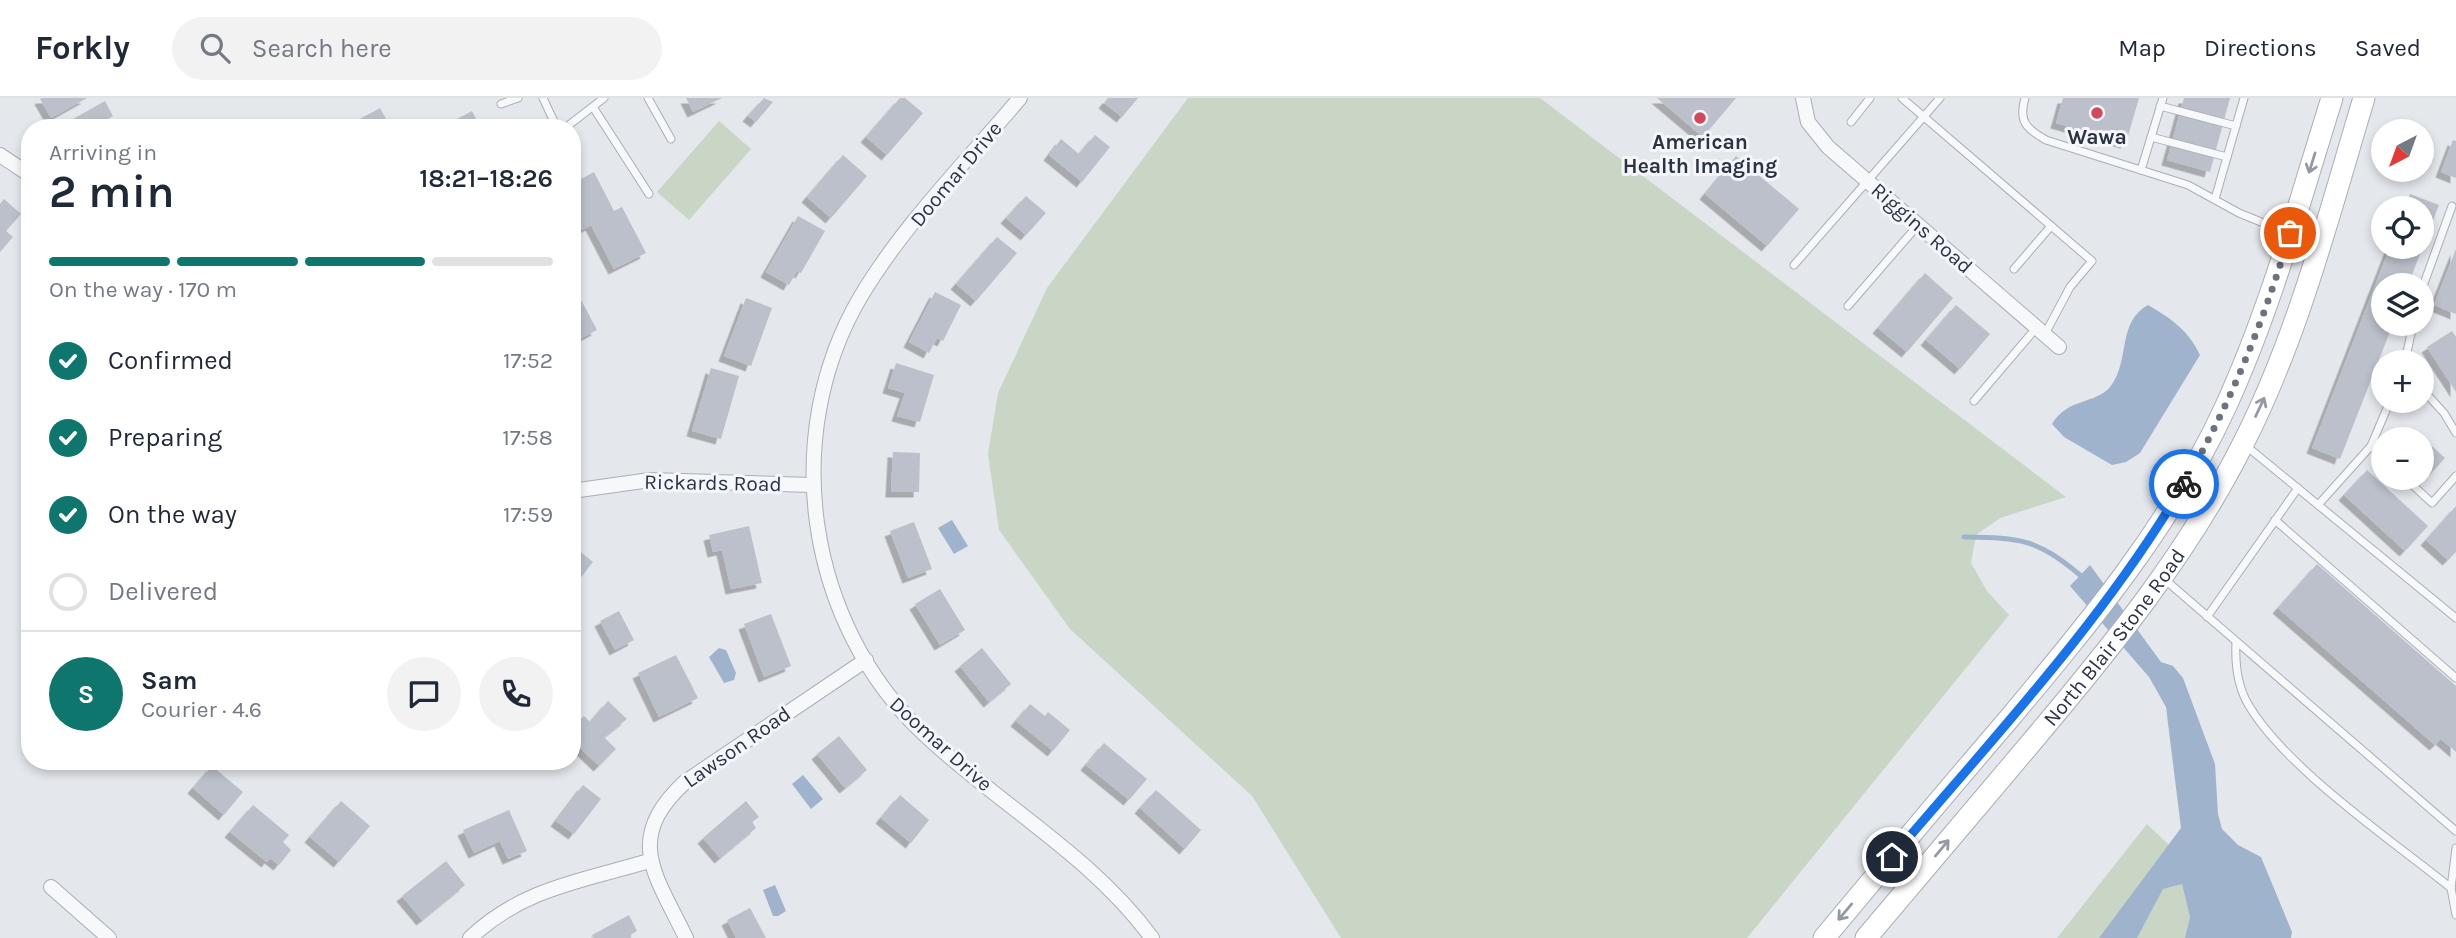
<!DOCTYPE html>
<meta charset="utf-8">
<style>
body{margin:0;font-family:Karla,sans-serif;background:#f2f2f3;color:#1f2937;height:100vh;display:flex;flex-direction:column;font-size:26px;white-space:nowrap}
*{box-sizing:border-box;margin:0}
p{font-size:23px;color:#747a83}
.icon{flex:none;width:38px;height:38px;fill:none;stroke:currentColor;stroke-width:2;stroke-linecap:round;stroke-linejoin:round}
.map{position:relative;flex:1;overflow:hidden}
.panel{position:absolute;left:21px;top:21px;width:560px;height:651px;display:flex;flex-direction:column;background:#fff;border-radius:28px;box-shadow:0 4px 10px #0003}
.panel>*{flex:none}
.needle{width:46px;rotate:221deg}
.buttons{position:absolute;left:2371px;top:21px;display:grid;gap:14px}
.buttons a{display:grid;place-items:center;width:63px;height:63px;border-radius:50%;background:#fff;box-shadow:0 4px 10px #0003;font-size:35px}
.pin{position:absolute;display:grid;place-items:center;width:60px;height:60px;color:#fff;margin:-30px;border:4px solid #fff;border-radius:50%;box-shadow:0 2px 7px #0007}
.courier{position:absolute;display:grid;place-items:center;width:70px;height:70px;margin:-35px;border:5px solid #1a73e8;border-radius:50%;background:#fff;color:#222;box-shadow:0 2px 9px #0007}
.overview em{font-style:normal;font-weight:600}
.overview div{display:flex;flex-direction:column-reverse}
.overview{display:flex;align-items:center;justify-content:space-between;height:119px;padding:0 28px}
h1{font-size:46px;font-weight:600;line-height:52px}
.bar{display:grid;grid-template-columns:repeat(4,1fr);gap:10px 7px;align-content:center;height:84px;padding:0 28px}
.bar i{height:9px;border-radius:5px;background:#e0e1e3}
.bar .selected{background:#0f766e}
.bar p{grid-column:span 4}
.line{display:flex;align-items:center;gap:18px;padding:0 28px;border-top:2px solid #e0e1e3}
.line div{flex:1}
.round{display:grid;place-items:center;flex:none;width:74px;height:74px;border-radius:37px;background:#f2f2f3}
ol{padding:0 28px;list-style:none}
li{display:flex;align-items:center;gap:21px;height:77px}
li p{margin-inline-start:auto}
li .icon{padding:7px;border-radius:50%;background:#0f766e;color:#fff;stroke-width:4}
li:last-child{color:#747a83}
li i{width:38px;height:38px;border:4px solid #e0e1e3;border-radius:50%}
header{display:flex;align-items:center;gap:42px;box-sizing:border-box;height:98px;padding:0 35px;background:#fff;border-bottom:2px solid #e0e1e3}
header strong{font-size:33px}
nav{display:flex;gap:38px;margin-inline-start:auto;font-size:24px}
.search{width:490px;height:63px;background:#f2f2f3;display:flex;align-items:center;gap:18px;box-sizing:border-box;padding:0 24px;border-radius:38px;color:#747a83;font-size:26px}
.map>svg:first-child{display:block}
.green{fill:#c9d6c5}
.water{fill:#9fb4cc}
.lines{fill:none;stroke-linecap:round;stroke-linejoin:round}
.stream{stroke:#9fb4cc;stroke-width:5}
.building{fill:#bbc0ca;filter:url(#shadow)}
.service-casing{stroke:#a9aeb7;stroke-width:9}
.minor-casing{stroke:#a9aeb7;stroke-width:16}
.secondary-casing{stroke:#a9aeb7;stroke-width:23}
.service{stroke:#f7f8fa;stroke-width:7}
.minor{stroke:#f7f8fa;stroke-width:14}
.secondary{stroke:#fff;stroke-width:21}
.oneway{stroke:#959aa2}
.done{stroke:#6c737f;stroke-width:7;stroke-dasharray:0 12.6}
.route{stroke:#1a73e8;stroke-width:9}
.poi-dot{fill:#d1495b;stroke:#f4f6f9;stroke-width:2.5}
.labels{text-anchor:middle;stroke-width:6;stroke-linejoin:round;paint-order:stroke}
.poi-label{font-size:21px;font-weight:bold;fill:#2b3445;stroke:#f4f6f9}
.street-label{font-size:21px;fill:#2b3445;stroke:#f4f6f9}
</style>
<header>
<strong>Forkly</strong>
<div class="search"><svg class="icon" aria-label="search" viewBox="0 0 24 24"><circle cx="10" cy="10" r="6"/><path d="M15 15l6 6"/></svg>Search here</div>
<nav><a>Map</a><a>Directions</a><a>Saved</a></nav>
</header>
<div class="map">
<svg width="2456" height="840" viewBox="0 0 2456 840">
<defs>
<filter id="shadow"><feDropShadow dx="-5.5" dy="5.5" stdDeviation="0" flood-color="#0004"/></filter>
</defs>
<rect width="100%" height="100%" fill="#e4e7ec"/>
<g class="green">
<path d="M 1188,0 L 1540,0 L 2066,399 L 2000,420 L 1976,437 L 1971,465 L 1987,493 L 2009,517 L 1747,840 L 1341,840 L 1252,698 L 1070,531 L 999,432 L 988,356 L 998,295 L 1047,190 Z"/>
<path d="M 719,23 L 751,51 L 689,122 L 657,94 Z"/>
<path d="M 2147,726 L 2266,840 L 2057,840 Z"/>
</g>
<g class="water">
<path d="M 2148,207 C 2171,220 2189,233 2200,257 L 2140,355 L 2126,364 L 2112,367 L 2064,339 L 2052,326 C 2067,300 2096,306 2110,289 C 2131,263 2116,225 2148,207 Z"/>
<path d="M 952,422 L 968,448 L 954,456 L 938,430 Z"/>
<path d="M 2090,467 L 2161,564 L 2173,568 L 2183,580 L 2215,666 L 2218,716 L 2222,731 L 2238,747 L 2261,759 L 2292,834 L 2291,840 L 2185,840 L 2190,819 L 2182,786 L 2163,791 L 2137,840 L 2099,840 L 2181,730 L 2166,609 L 2149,579 L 2070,488 Z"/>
<path d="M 719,550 L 726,552 L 736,575 L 734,582 L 724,585 L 709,559 Z"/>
<path d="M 803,677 L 823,701 L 811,711 L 792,686 Z"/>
<path d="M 775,787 L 786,813 L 778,818 L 773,818 L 763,792 Z"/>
</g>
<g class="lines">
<path class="stream" d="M 1964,439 C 2021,440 2035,440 2080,477"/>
</g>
<g class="building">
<path d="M 87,0 L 51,20 L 40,1 L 42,0 Z"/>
<path d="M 686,0 L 722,0 L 693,14 Z"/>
<path d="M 764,0 L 773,4 L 756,24 L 748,18 Z"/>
<path d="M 900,0 L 905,0 L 923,15 L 887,57 L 866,39 Z"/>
<path d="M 1108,0 L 1138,0 L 1122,19 L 1104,5 Z"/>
<path d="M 1657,0 L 1736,0 L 1703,39 Z"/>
<path d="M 2063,0 L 2139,0 L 2126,45 L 2056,25 Z"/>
<path d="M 2184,0 L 2230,0 L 2210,74 L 2167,62 Z"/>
<path d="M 105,3 L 113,18 L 99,26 L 101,29 L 57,30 Z"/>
<path d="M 380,10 L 391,30 L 348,30 L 347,28 Z"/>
<path d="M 472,13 L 481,30 L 440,30 Z"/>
<path d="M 1095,37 L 1110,49 L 1082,84 L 1049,57 L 1061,41 L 1079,56 Z"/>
<path d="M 2453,42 L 2456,43 L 2456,80 L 2441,74 Z"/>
<path d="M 843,57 L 867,78 L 831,120 L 807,99 Z"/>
<path d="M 1736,58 L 1799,111 L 1767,148 L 1705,96 Z"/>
<path d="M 594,74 L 614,113 L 622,109 L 646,155 L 614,171 L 591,127 L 582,132 L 572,114 L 572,86 Z"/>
<path d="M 2410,96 L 2439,107 L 2408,187 L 2384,187 L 2384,226 L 2393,226 L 2340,361 L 2312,350 L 2390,149 L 2422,149 L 2422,110 L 2405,110 Z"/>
<path d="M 1026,98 L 1046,115 L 1026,137 L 1006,120 Z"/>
<path d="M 4,101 L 21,116 L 6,133 L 13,139 L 0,154 L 0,106 Z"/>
<path d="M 798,118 L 825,133 L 801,175 L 797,173 L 789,187 L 766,174 Z"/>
<path d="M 997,139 L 1017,155 L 976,203 L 956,186 Z"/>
<path d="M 2456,151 L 2456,216 L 2434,207 Z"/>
<path d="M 1925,175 L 1953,200 L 1907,254 L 1878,230 Z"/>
<path d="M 935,194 L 961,207 L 943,243 L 937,240 L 929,255 L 909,244 Z"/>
<path d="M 580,200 L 597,232 L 572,245 L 572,204 Z"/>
<path d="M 746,200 L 772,210 L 751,268 L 724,258 Z"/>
<path d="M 1956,207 L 1990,236 L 1960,271 L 1926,242 Z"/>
<path d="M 2452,233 L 2456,239 L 2456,294 L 2427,249 Z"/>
<path d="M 896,265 L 934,277 L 920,324 L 897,318 L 905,295 L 888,290 Z"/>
<path d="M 711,270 L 739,278 L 721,341 L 692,333 Z"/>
<path d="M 2419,336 L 2445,360 L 2425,382 L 2422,379 L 2422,341 L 2415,341 Z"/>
<path d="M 893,354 L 920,355 L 919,394 L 891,394 Z"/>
<path d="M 2367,372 L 2428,428 L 2405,453 L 2344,397 Z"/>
<path d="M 2456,408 L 2456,454 L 2448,462 L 2426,442 Z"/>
<path d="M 914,424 L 932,471 L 908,480 L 890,433 Z"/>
<path d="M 749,428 L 762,485 L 731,491 L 722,452 L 713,454 L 709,437 Z"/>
<path d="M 572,447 L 593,464 L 572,491 Z"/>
<path d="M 2317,466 L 2456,588 L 2456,654 L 2441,641 L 2435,647 L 2278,510 Z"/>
<path d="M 940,491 L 965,532 L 940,547 L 915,506 Z"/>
<path d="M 619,513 L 634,542 L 615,552 L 600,523 Z"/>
<path d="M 771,516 L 791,568 L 764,579 L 744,526 Z"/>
<path d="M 982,550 L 1011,586 L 989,604 L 960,568 Z"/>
<path d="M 676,557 L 698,600 L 659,619 L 638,575 Z"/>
<path d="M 608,603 L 627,621 L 604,639 L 616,651 L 599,668 L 572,642 L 572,629 L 584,618 L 590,624 Z"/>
<path d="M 1030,606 L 1045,618 L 1048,614 L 1070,632 L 1053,653 L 1016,623 Z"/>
<path d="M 839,638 L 867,672 L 845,690 L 817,656 Z"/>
<path d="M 1104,645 L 1147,681 L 1129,702 L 1086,667 Z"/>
<path d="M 212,668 L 243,694 L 224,717 L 193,690 Z"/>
<path d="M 583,687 L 601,701 L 574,736 L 556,723 Z"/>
<path d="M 1156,692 L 1201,732 L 1185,751 L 1140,710 Z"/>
<path d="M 900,697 L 929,722 L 911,745 L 881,720 Z"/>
<path d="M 341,703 L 370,728 L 339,764 L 310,739 Z"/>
<path d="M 746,703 L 759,719 L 752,724 L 756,730 L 720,760 L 703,740 Z"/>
<path d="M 253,707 L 289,737 L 283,744 L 291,752 L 279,767 L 270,760 L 267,764 L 230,734 Z"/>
<path d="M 509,712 L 527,753 L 508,761 L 500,743 L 474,755 L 463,732 Z"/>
<path d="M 446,763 L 465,787 L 422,822 L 402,798 Z"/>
<path d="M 750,810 L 766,840 L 736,840 L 727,822 Z"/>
<path d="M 629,817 L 637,833 L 630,837 L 631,840 L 594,840 L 592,837 Z"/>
</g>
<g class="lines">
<g class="service-casing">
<g id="service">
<path d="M 543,0 L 557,30"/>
<path d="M 648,0 L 671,41"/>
<path d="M 1902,0 L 2092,163 L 2070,189 L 2045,236"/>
<path d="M 2025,0 C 2018,24 2027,31 2046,42 L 2188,87 L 2239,115 L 2288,135"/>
<path d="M 501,6 L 518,0"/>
<path d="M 2160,8 L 2236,28"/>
<path d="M 593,9 L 649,96"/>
<path d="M 1851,24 L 1870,0"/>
<path d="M 565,30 L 604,0"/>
<path d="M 2151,39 L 2227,59"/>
<path d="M 2141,72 L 2163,0"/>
<path d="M 2215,101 L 2244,0"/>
<path d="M 1794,167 L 1940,0"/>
<path d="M 2014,171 L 2051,128"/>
<path d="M 2422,191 L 2452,108"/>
<path d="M 1848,208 L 1918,127"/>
<path d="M 2405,264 L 2413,226"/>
<path d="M 2422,291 L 2444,315 L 2456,335"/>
<path d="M 1974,303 L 2037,229"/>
<path d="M 2245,347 L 2456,520"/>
<path d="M 2371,348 L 2384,360"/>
<path d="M 2405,380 L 2432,405 L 2456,378"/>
<path d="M 2318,407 L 2371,348 L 2390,303"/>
<path d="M 2275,422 L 2456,580"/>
<path d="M 2163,480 L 2456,733"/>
<path d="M 2207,519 L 2298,390"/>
<path d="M 2236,544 C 2235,565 2237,587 2248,606 C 2284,669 2393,743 2451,790"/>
<path d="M 2456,750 L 2451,790 L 2456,817"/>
</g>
</g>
<g class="minor-casing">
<g id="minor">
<path d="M 1020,0 C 966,64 904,126 861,198 C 778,338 807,526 924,636 C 998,706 1091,757 1152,840"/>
<path d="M 1803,0 L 1808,24 L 1828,49 L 2059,249"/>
<path d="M 0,57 L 30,77"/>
<path d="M 572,393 L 650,382 L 813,387"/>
<path d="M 51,789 L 109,840"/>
<path d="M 470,840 C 523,790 582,783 649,763"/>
<path d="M 686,840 C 656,777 623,741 685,684 L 866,562"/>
</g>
</g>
<g class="secondary-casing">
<g id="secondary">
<path d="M 1824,840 C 1885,767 1946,694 2008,622 C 2090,524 2171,427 2225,310 C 2271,210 2299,105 2332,0"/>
<path id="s1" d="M 1866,840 C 1921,775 1975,711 2030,646 C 2110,551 2188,456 2244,344 C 2299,235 2329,116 2364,0"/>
</g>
</g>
<use href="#service" class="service"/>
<use href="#minor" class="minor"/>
<use href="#secondary" class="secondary"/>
</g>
<defs><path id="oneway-shaft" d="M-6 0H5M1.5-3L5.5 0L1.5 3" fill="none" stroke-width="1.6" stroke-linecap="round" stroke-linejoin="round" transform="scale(1.75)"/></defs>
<g class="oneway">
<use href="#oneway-shaft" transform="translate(2312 65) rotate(107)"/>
<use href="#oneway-shaft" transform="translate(2260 309) rotate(-65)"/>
<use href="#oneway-shaft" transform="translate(1942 750) rotate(-50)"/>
<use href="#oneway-shaft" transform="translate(1845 814) rotate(130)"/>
</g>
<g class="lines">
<path class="done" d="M 2184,386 C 2230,307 2264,223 2290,135"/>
<path class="route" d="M 1892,759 C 1994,639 2104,522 2184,386"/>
</g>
<g class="poi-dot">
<circle cx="2097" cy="15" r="7"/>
<circle cx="1700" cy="20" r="7"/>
</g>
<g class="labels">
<g class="poi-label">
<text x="2097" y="46">Wawa</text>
<text x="1700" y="51">American<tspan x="1700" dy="24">Health Imaging</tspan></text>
</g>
<g class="street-label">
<text transform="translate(956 76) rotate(-50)" y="7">Doomar Drive</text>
<text transform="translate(1922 130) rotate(41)" y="7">Riggins Road</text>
<text transform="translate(713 385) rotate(1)" y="7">Rickards Road</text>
<text dy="7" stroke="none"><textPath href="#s1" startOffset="390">North Blair Stone Road</textPath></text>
<text transform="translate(941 646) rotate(42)" y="7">Doomar Drive</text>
<text transform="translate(737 649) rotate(-35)" y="7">Lawson Road</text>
</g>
</g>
</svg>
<div class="buttons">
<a><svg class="needle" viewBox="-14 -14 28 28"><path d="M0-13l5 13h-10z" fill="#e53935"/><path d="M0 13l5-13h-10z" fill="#747a83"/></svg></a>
<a><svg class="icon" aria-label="locate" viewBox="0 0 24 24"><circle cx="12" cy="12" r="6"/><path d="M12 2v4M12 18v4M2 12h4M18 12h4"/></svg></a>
<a><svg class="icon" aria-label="layers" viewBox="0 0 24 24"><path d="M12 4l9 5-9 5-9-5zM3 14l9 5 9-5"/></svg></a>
<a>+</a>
<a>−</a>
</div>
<div class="pin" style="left:2290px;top:135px;background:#ea580c"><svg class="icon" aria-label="bag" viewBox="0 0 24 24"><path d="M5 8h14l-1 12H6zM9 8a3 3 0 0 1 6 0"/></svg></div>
<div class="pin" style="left:1892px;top:759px;background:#1f2937"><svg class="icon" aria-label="home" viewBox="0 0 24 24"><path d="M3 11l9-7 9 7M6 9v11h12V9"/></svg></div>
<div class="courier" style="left:2184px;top:386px"><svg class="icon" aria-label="bike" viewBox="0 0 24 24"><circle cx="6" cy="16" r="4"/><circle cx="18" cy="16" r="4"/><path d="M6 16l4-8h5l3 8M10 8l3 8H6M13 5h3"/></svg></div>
<section class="panel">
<div class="overview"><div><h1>2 min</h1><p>Arriving in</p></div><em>18:21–18:26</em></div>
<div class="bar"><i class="selected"></i><i class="selected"></i><i class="selected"></i><i></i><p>On the way · 170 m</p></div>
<ol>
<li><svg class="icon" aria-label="check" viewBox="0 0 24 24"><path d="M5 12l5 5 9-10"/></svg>Confirmed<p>17:52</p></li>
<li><svg class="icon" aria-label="check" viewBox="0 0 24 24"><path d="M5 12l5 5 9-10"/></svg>Preparing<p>17:58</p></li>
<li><svg class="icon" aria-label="check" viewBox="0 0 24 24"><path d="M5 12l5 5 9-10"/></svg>On the way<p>17:59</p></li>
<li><i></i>Delivered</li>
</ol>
<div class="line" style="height:126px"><b class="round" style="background:#0f766e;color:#fff">S</b><div><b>Sam</b><p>Courier · 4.6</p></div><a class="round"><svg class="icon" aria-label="chat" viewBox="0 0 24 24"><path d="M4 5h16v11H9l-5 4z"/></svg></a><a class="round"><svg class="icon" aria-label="phone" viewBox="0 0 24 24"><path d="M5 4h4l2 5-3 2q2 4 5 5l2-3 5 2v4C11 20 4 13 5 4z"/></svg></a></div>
</section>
</div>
